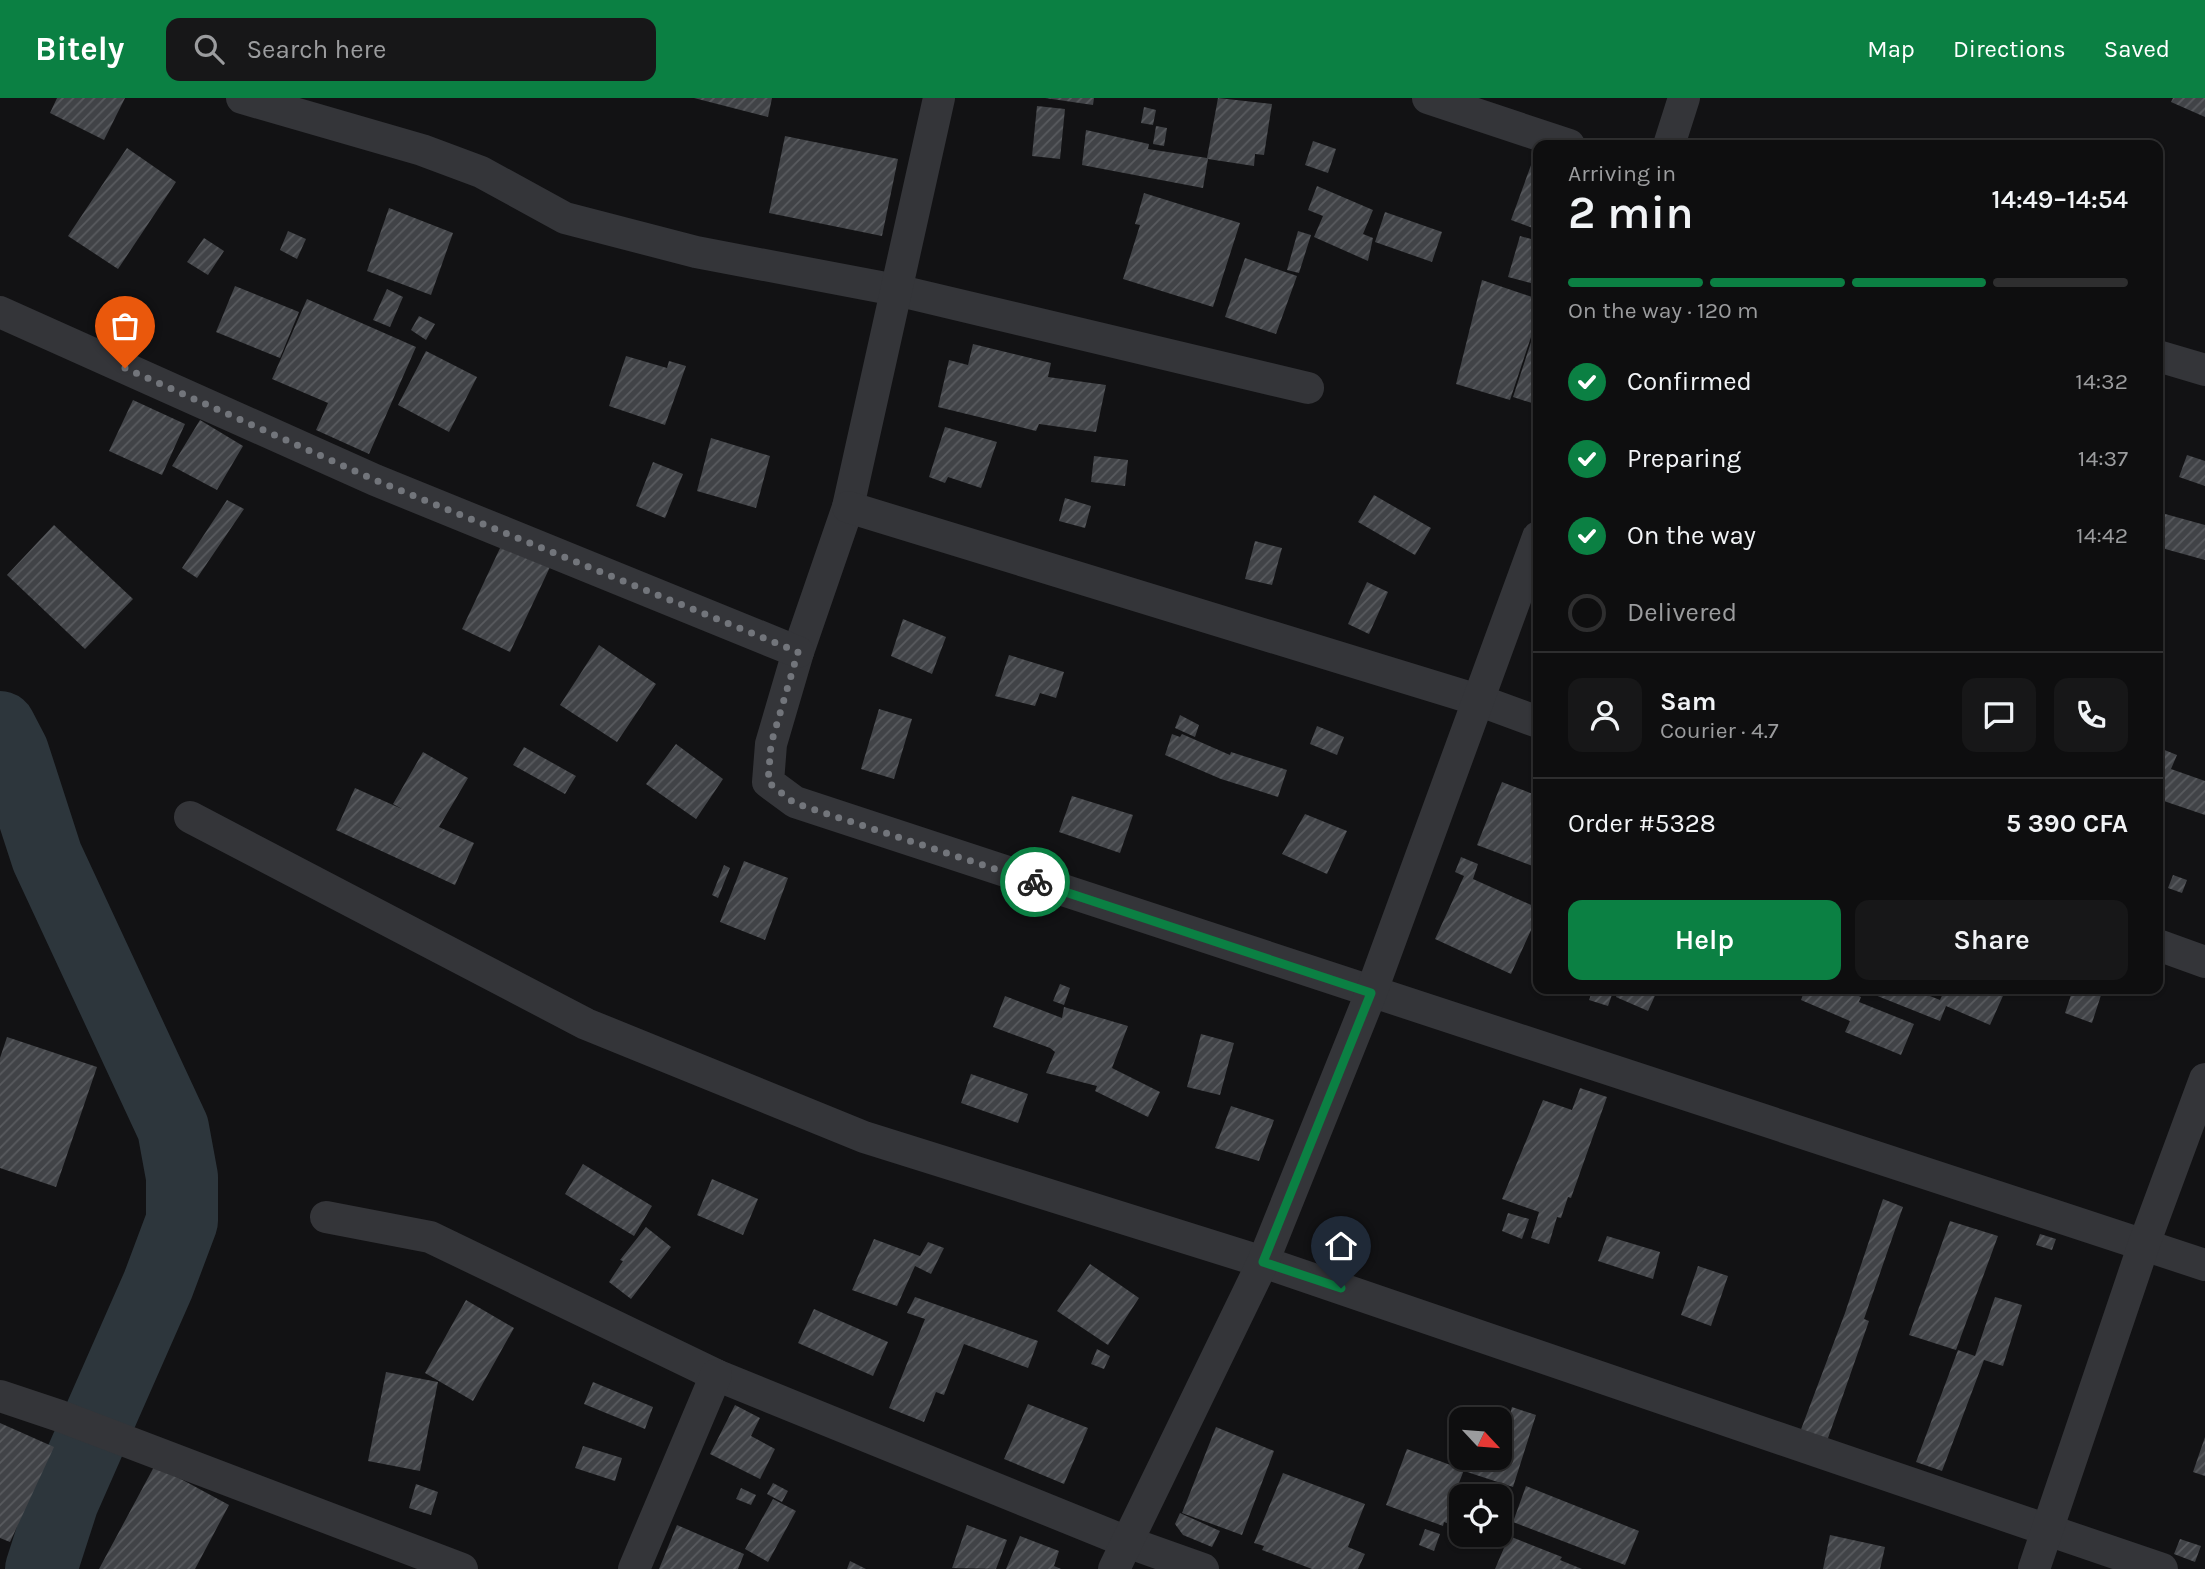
<!DOCTYPE html>
<meta charset="utf-8">
<style>
body{margin:0;font-family:Karla,sans-serif;background:#171718;color:#f1f3f6;height:100vh;display:flex;flex-direction:column;font-size:26px;white-space:nowrap}
*{box-sizing:border-box;margin:0}
p{font-size:23px;color:#9b9c9e}
.icon{flex:none;width:38px;height:38px;fill:none;stroke:currentColor;stroke-width:2;stroke-linecap:round;stroke-linejoin:round}
.map{position:relative;flex:1;overflow:hidden}
.side{position:absolute;left:1533px;top:42px;width:630px;height:854px;display:flex;flex-direction:column;background:#0e0e0f;border-radius:14px;box-shadow:0 2px 5px #0004,0 0 0 2px #2e2e2f}
.side>*{flex:none}
.needle{width:46px;rotate:116deg}
.buttons{position:absolute;left:1449px;top:1309px;display:grid;gap:14px}
.buttons a{display:grid;place-items:center;width:63px;height:63px;border-radius:14px;background:#0e0e0f;box-shadow:0 2px 5px #0004,0 0 0 2px #2e2e2f;font-size:35px}
.pin{position:absolute;display:grid;place-items:center;width:60px;height:60px;color:#fff;margin:-72px -30px;border-radius:50% 50% 50% 0;rotate:-45deg;box-shadow:0 0 7px #0007}
.pin .icon{rotate:45deg}
.courier{position:absolute;display:grid;place-items:center;width:70px;height:70px;margin:-35px;border:5px solid #0b8043;border-radius:50%;background:#fff;color:#222;box-shadow:0 2px 9px #0007}
.summary em{font-style:normal;font-weight:600}
.summary div{display:flex;flex-direction:column-reverse}
.summary{display:flex;align-items:center;justify-content:space-between;height:119px;padding:0 35px}
h1{font-size:46px;font-weight:600;line-height:52px}
.bar{display:grid;grid-template-columns:repeat(4,1fr);gap:10px 7px;align-content:center;height:84px;padding:0 35px}
.bar i{height:9px;border-radius:5px;background:#2e2e2f}
.bar .on{background:#0b8043}
.bar p{grid-column:span 4}
.line{display:flex;align-items:center;gap:18px;padding:0 35px;border-top:2px solid #2e2e2f}
.line div{flex:1}
.round{display:grid;place-items:center;flex:none;width:74px;height:74px;border-radius:14px;background:#171718}
ol{padding:0 35px;list-style:none}
li{display:flex;align-items:center;gap:21px;height:77px}
li p{margin-inline-start:auto}
li .icon{padding:7px;border-radius:50%;background:#0b8043;color:#fff;stroke-width:4}
li:last-child{color:#9b9c9e}
li i{width:38px;height:38px;border:4px solid #2e2e2f;border-radius:50%}
.button{display:flex;gap:14px;margin-top:auto;padding:14px 35px}
.button a{flex:1;height:80px;border-radius:14px;background:#0b8043;color:#fff;font-size:28px;font-weight:600;line-height:80px;text-align:center}
.button a+a{background:#171718;color:#f1f3f6}
header{display:flex;align-items:center;gap:42px;box-sizing:border-box;height:98px;padding:0 35px;background:#0b8043;color:#fff}
header strong{font-size:33px}
nav{display:flex;gap:38px;margin-inline-start:auto;font-size:24px}
.search{width:490px;height:63px;background:#171718;display:flex;align-items:center;gap:18px;box-sizing:border-box;padding:0 24px;border-radius:14px;color:#9b9c9e;font-size:26px}
.map>svg:first-child{display:block}
.lines{fill:none;stroke-linecap:round;stroke-linejoin:round}
.river{stroke:#2d363c;stroke-width:72}
.building{fill:url(#building-hatch)}
.minor{stroke:#343539;stroke-width:32}
.done{stroke:#72757b;stroke-width:7;stroke-dasharray:0 12.6}
.route{stroke:#0b8043;stroke-width:9}
</style>
<header>
<strong>Bitely</strong>
<div class="search"><svg class="icon" aria-label="search" viewBox="0 0 24 24"><circle cx="10" cy="10" r="6"/><path d="M15 15l6 6"/></svg>Search here</div>
<nav><a>Map</a><a>Directions</a><a>Saved</a></nav>
</header>
<div class="map">
<svg width="2205" height="1471" viewBox="0 0 2205 1471">
<defs>
<pattern id="building-hatch" width="6" height="6" patternUnits="userSpaceOnUse" patternTransform="scale(1.75)"><rect width="6" height="6" fill="#414347"/><path d="M-1 1l2-2M0 6l6-6M5 7l2-2" fill="none" stroke="#595b5f"/></pattern>
</defs>
<rect width="100%" height="100%" fill="#121214"/>
<g class="lines">
<path class="river" d="M 0,629 L 13,654 L 47,759 L 173,1030 L 182,1079 L 182,1123 L 158,1187 L 63,1403 L 41,1471"/>
</g>
<g class="building">
<path d="M 57,0 L 125,0 L 104,42 L 50,15 Z"/>
<path d="M 694,0 L 772,0 L 768,19 Z"/>
<path d="M 1045,0 L 1094,0 L 1093,7 Z"/>
<path d="M 1218,0 L 1272,6 L 1264,57 L 1255,56 L 1254,68 L 1208,61 L 1203,90 L 1082,67 L 1086,32 L 1149,46 L 1148,51 L 1207,60 Z"/>
<path d="M 2173,0 L 2205,0 L 2205,19 L 2171,4 Z"/>
<path d="M 1037,8 L 1065,11 L 1060,61 L 1032,58 Z"/>
<path d="M 1144,9 L 1156,12 L 1153,27 L 1141,25 Z"/>
<path d="M 1156,28 L 1167,30 L 1164,48 L 1153,46 Z"/>
<path d="M 785,38 L 898,61 L 882,138 L 769,115 Z"/>
<path d="M 1313,43 L 1336,51 L 1328,75 L 1305,67 Z"/>
<path d="M 1538,48 L 1538,132 L 1511,122 Z"/>
<path d="M 127,50 L 176,84 L 118,171 L 68,138 Z"/>
<path d="M 1317,88 L 1373,112 L 1363,136 L 1373,140 L 1368,163 L 1314,139 L 1323,118 L 1308,112 Z"/>
<path d="M 1144,95 L 1240,125 L 1213,209 L 1123,181 L 1140,127 L 1135,126 Z"/>
<path d="M 389,110 L 453,135 L 431,197 L 367,173 Z"/>
<path d="M 1385,114 L 1442,134 L 1432,164 L 1375,144 Z"/>
<path d="M 288,133 L 306,141 L 297,161 L 280,152 Z"/>
<path d="M 1298,133 L 1311,137 L 1299,175 L 1287,172 Z"/>
<path d="M 1520,138 L 1538,143 L 1538,187 L 1508,179 Z"/>
<path d="M 204,140 L 224,153 L 208,177 L 187,164 Z"/>
<path d="M 1245,160 L 1297,178 L 1276,236 L 1225,219 Z"/>
<path d="M 1482,182 L 1538,201 L 1538,218 L 1510,302 L 1456,286 Z"/>
<path d="M 235,188 L 299,214 L 280,260 L 216,234 Z"/>
<path d="M 387,191 L 403,199 L 390,229 L 373,222 Z"/>
<path d="M 307,201 L 416,249 L 369,356 L 316,332 L 328,305 L 272,281 Z"/>
<path d="M 419,218 L 435,226 L 426,242 L 411,232 Z"/>
<path d="M 1534,235 L 1538,236 L 1538,295 L 1535,306 L 1513,299 Z"/>
<path d="M 973,246 L 1051,265 L 1048,279 L 1106,287 L 1096,334 L 1039,326 L 1036,333 L 938,309 L 949,262 L 968,267 Z"/>
<path d="M 426,253 L 477,279 L 449,334 L 398,307 Z"/>
<path d="M 626,258 L 667,270 L 669,263 L 686,268 L 665,327 L 609,308 Z"/>
<path d="M 133,302 L 185,326 L 162,377 L 109,353 Z"/>
<path d="M 200,322 L 243,348 L 217,392 L 172,368 Z"/>
<path d="M 945,329 L 997,344 L 981,390 L 948,379 L 945,385 L 929,379 Z"/>
<path d="M 711,340 L 770,358 L 756,410 L 697,393 Z"/>
<path d="M 2187,357 L 2205,363 L 2205,388 L 2179,379 Z"/>
<path d="M 1094,358 L 1128,362 L 1125,388 L 1091,384 Z"/>
<path d="M 653,364 L 683,376 L 665,420 L 636,408 Z"/>
<path d="M 1374,397 L 1431,430 L 1415,457 L 1358,424 Z"/>
<path d="M 1065,400 L 1091,408 L 1085,430 L 1059,423 Z"/>
<path d="M 227,402 L 244,411 L 197,480 L 182,470 Z"/>
<path d="M 2158,414 L 2205,427 L 2205,462 L 2158,449 Z"/>
<path d="M 54,427 L 133,501 L 85,551 L 7,477 Z"/>
<path d="M 1255,443 L 1282,450 L 1272,487 L 1245,481 Z"/>
<path d="M 502,446 L 550,469 L 510,554 L 462,531 Z"/>
<path d="M 1367,484 L 1388,494 L 1369,536 L 1348,526 Z"/>
<path d="M 903,521 L 946,539 L 932,576 L 891,558 Z"/>
<path d="M 599,547 L 656,586 L 617,644 L 560,607 Z"/>
<path d="M 1009,557 L 1064,574 L 1056,600 L 1040,595 L 1035,608 L 995,598 Z"/>
<path d="M 879,611 L 912,621 L 894,681 L 861,671 Z"/>
<path d="M 1180,617 L 1199,627 L 1195,639 L 1175,630 Z"/>
<path d="M 1317,628 L 1344,639 L 1337,657 L 1310,646 Z"/>
<path d="M 1172,636 L 1180,639 L 1182,636 L 1230,657 L 1231,654 L 1287,672 L 1278,699 L 1221,681 L 1165,657 Z"/>
<path d="M 676,646 L 723,681 L 696,721 L 646,686 Z"/>
<path d="M 524,649 L 576,678 L 565,696 L 513,667 Z"/>
<path d="M 2162,651 L 2177,657 L 2171,671 L 2205,683 L 2205,717 L 2158,701 L 2158,684 L 2163,668 L 2158,666 L 2158,662 Z"/>
<path d="M 423,654 L 468,680 L 439,729 L 474,745 L 455,787 L 336,732 L 355,690 L 402,711 L 393,706 Z"/>
<path d="M 1502,684 L 1538,698 L 1538,770 L 1477,747 Z"/>
<path d="M 1072,698 L 1133,717 L 1120,755 L 1059,734 Z"/>
<path d="M 1305,716 L 1347,733 L 1327,776 L 1282,756 Z"/>
<path d="M 1461,759 L 1478,766 L 1473,781 L 1538,810 L 1538,817 L 1511,876 L 1435,841 L 1464,778 L 1455,774 Z"/>
<path d="M 744,763 L 788,780 L 765,842 L 720,824 Z"/>
<path d="M 724,767 L 730,770 L 718,800 L 712,797 Z"/>
<path d="M 2173,777 L 2187,782 L 2182,795 L 2168,790 Z"/>
<path d="M 1060,886 L 1070,890 L 1064,907 L 1053,903 Z"/>
<path d="M 1593,891 L 1614,891 L 1608,908 L 1589,902 Z"/>
<path d="M 1619,891 L 1658,891 L 1648,913 L 1616,899 Z"/>
<path d="M 1805,891 L 1841,891 L 1861,899 L 1859,904 L 1914,926 L 1901,957 L 1845,934 L 1850,923 L 1801,902 Z"/>
<path d="M 1860,891 L 1927,891 L 1925,896 L 1940,902 L 1945,891 L 2006,891 L 1990,927 L 1946,908 L 1940,923 Z"/>
<path d="M 2073,891 L 2103,891 L 2092,925 L 2065,915 Z"/>
<path d="M 1005,898 L 1062,920 L 1064,909 L 1128,928 L 1112,970 L 1160,994 L 1148,1019 L 1095,993 L 1097,988 L 1046,975 L 1055,954 L 1050,950 L 993,929 Z"/>
<path d="M 1201,936 L 1234,945 L 1220,997 L 1187,989 Z"/>
<path d="M 7,939 L 97,969 L 56,1089 L 0,1070 L 0,960 Z"/>
<path d="M 971,976 L 1028,996 L 1018,1025 L 961,1005 Z"/>
<path d="M 1580,990 L 1607,999 L 1571,1100 L 1568,1099 L 1561,1120 L 1557,1119 L 1549,1146 L 1531,1140 L 1539,1114 L 1502,1101 L 1543,1002 L 1572,1012 Z"/>
<path d="M 1231,1008 L 1274,1022 L 1259,1063 L 1215,1050 Z"/>
<path d="M 583,1066 L 652,1108 L 634,1138 L 565,1096 Z"/>
<path d="M 712,1081 L 758,1101 L 743,1137 L 697,1117 Z"/>
<path d="M 1883,1101 L 1903,1109 L 1864,1221 L 1869,1223 L 1827,1343 L 1800,1334 L 1845,1215 Z"/>
<path d="M 1508,1115 L 1529,1121 L 1522,1141 L 1502,1133 Z"/>
<path d="M 1950,1123 L 1998,1138 L 1956,1252 L 1909,1237 Z"/>
<path d="M 646,1129 L 671,1149 L 631,1201 L 609,1184 L 623,1163 L 620,1162 Z"/>
<path d="M 2040,1136 L 2056,1141 L 2052,1152 L 2036,1147 Z"/>
<path d="M 1607,1138 L 1660,1154 L 1653,1181 L 1598,1163 Z"/>
<path d="M 874,1141 L 920,1158 L 928,1144 L 944,1150 L 931,1176 L 915,1168 L 897,1208 L 852,1192 Z"/>
<path d="M 1090,1166 L 1139,1200 L 1108,1247 L 1057,1213 Z"/>
<path d="M 1698,1168 L 1728,1178 L 1711,1228 L 1681,1217 Z"/>
<path d="M 915,1199 L 1038,1243 L 1028,1270 L 964,1246 L 944,1297 L 936,1294 L 924,1324 L 889,1310 L 925,1221 L 907,1215 Z"/>
<path d="M 1995,1199 L 2022,1207 L 2003,1268 L 1984,1262 L 1942,1373 L 1916,1364 L 1958,1252 L 1975,1258 Z"/>
<path d="M 466,1202 L 514,1230 L 473,1303 L 425,1275 Z"/>
<path d="M 814,1211 L 888,1244 L 873,1278 L 798,1245 Z"/>
<path d="M 1097,1251 L 1110,1258 L 1104,1271 L 1091,1266 Z"/>
<path d="M 386,1274 L 438,1284 L 420,1373 L 368,1363 Z"/>
<path d="M 593,1284 L 653,1309 L 645,1331 L 584,1306 Z"/>
<path d="M 1028,1306 L 1088,1330 L 1064,1386 L 1004,1361 Z"/>
<path d="M 735,1307 L 760,1320 L 751,1338 L 775,1351 L 760,1381 L 710,1356 Z"/>
<path d="M 1512,1309 L 1536,1317 L 1513,1389 L 1464,1373 L 1468,1360 L 1500,1360 L 1500,1321 L 1508,1324 Z"/>
<path d="M 1480,1315 L 1498,1321 L 1479,1321 Z"/>
<path d="M 0,1325 L 54,1349 L 10,1444 L 0,1440 Z"/>
<path d="M 1216,1329 L 1274,1353 L 1242,1437 L 1182,1415 Z"/>
<path d="M 2205,1339 L 2205,1378 L 2193,1374 Z"/>
<path d="M 583,1348 L 622,1360 L 615,1383 L 575,1370 Z"/>
<path d="M 1407,1351 L 1464,1372 L 1453,1400 L 1461,1403 L 1461,1430 L 1444,1424 L 1443,1428 L 1386,1407 Z"/>
<path d="M 155,1367 L 229,1407 L 195,1471 L 99,1471 Z"/>
<path d="M 1283,1375 L 1365,1406 L 1348,1449 L 1365,1456 L 1358,1471 L 1312,1471 L 1262,1452 L 1264,1448 L 1254,1445 Z"/>
<path d="M 773,1385 L 788,1393 L 782,1404 L 767,1396 Z"/>
<path d="M 416,1386 L 438,1394 L 431,1417 L 409,1410 Z"/>
<path d="M 1526,1388 L 1639,1433 L 1625,1467 L 1513,1424 Z"/>
<path d="M 741,1390 L 756,1397 L 751,1407 L 736,1401 Z"/>
<path d="M 773,1401 L 796,1413 L 768,1464 L 745,1451 Z"/>
<path d="M 1180,1415 L 1220,1433 L 1212,1449 L 1183,1437 L 1175,1426 Z"/>
<path d="M 1500,1417 L 1510,1420 L 1501,1444 L 1482,1437 L 1500,1437 Z"/>
<path d="M 677,1427 L 744,1456 L 738,1471 L 659,1471 Z"/>
<path d="M 967,1427 L 1007,1442 L 996,1471 L 952,1470 Z"/>
<path d="M 1425,1431 L 1440,1436 L 1434,1453 L 1419,1447 Z"/>
<path d="M 1830,1437 L 1885,1449 L 1880,1471 L 1823,1471 Z"/>
<path d="M 1020,1438 L 1059,1453 L 1054,1468 L 1061,1471 L 1006,1471 Z"/>
<path d="M 1509,1438 L 1562,1459 L 1560,1462 L 1582,1471 L 1495,1471 Z"/>
<path d="M 2180,1441 L 2201,1448 L 2195,1464 L 2174,1456 Z"/>
<path d="M 850,1463 L 866,1471 L 847,1471 Z"/>
</g>
<g class="lines">
<g class="minor">
<path d="M 242,0 L 422,52 L 481,74 L 565,120 L 696,154 L 896,192 L 1308,290"/>
<path d="M 939,0 L 848,409 L 798,554 L 771,646 L 768,684 L 795,704 L 2205,1167"/>
<path d="M 1428,0 L 1569,47"/>
<path d="M 1669,47 L 1684,0"/>
<path d="M 0,214 L 375,382 L 798,554"/>
<path d="M 2158,258 L 2205,272"/>
<path d="M 848,409 L 1478,602 L 1538,624"/>
<path d="M 190,719 L 586,926 L 864,1039 L 1263,1164 L 2162,1471"/>
<path d="M 2158,847 L 2205,864"/>
<path d="M 326,1119 L 430,1139 L 716,1277 L 1127,1444 L 1203,1471"/>
<path d="M 0,1298 L 60,1318 L 462,1471"/>
<path d="M 634,1471 L 716,1277"/>
<path d="M 1114,1471 L 1263,1164 L 1371,895 L 1538,439"/>
<path d="M 2034,1471 L 2144,1146 L 2205,981"/>
</g>
</g>
<g class="lines">
<path class="done" d="M 125,270 L 375,382 L 798,554 L 771,646 L 768,684 L 794,705 L 1035,784"/>
<path class="route" d="M 1035,784 L 1371,895 L 1263,1164 L 1341,1190"/>
</g>
</svg>
<div class="buttons">
<a><svg class="needle" viewBox="-14 -14 28 28"><path d="M0-13l5 13h-10z" fill="#e53935"/><path d="M0 13l5-13h-10z" fill="#9b9c9e"/></svg></a>
<a><svg class="icon" aria-label="locate" viewBox="0 0 24 24"><circle cx="12" cy="12" r="6"/><path d="M12 2v4M12 18v4M2 12h4M18 12h4"/></svg></a>
</div>
<div class="pin" style="left:125px;top:270px;background:#ea580c"><svg class="icon" aria-label="bag" viewBox="0 0 24 24"><path d="M5 8h14l-1 12H6zM9 8a3 3 0 0 1 6 0"/></svg></div>
<div class="pin" style="left:1341px;top:1190px;background:#1f2937"><svg class="icon" aria-label="home" viewBox="0 0 24 24"><path d="M3 11l9-7 9 7M6 9v11h12V9"/></svg></div>
<div class="courier" style="left:1035px;top:784px"><svg class="icon" aria-label="bike" viewBox="0 0 24 24"><circle cx="6" cy="16" r="4"/><circle cx="18" cy="16" r="4"/><path d="M6 16l4-8h5l3 8M10 8l3 8H6M13 5h3"/></svg></div>
<section class="side">
<div class="summary"><div><h1>2 min</h1><p>Arriving in</p></div><em>14:49–14:54</em></div>
<div class="bar"><i class="on"></i><i class="on"></i><i class="on"></i><i></i><p>On the way · 120 m</p></div>
<ol>
<li><svg class="icon" aria-label="check" viewBox="0 0 24 24"><path d="M5 12l5 5 9-10"/></svg>Confirmed<p>14:32</p></li>
<li><svg class="icon" aria-label="check" viewBox="0 0 24 24"><path d="M5 12l5 5 9-10"/></svg>Preparing<p>14:37</p></li>
<li><svg class="icon" aria-label="check" viewBox="0 0 24 24"><path d="M5 12l5 5 9-10"/></svg>On the way<p>14:42</p></li>
<li><i></i>Delivered</li>
</ol>
<div class="line" style="height:126px"><a class="round"><svg class="icon" aria-label="person" viewBox="0 0 24 24"><circle cx="12" cy="8" r="4"/><path d="M4 21q1-7 8-7t8 7"/></svg></a><div><b>Sam</b><p>Courier · 4.7</p></div><a class="round"><svg class="icon" aria-label="chat" viewBox="0 0 24 24"><path d="M4 5h16v11H9l-5 4z"/></svg></a><a class="round"><svg class="icon" aria-label="phone" viewBox="0 0 24 24"><path d="M5 4h4l2 5-3 2q2 4 5 5l2-3 5 2v4C11 20 4 13 5 4z"/></svg></a></div>
<div class="line" style="height:91px"><div>Order #5328</div><b>5 390 CFA</b></div>
<div class="button"><a>Help</a><a>Share</a></div>
</section>
</div>
